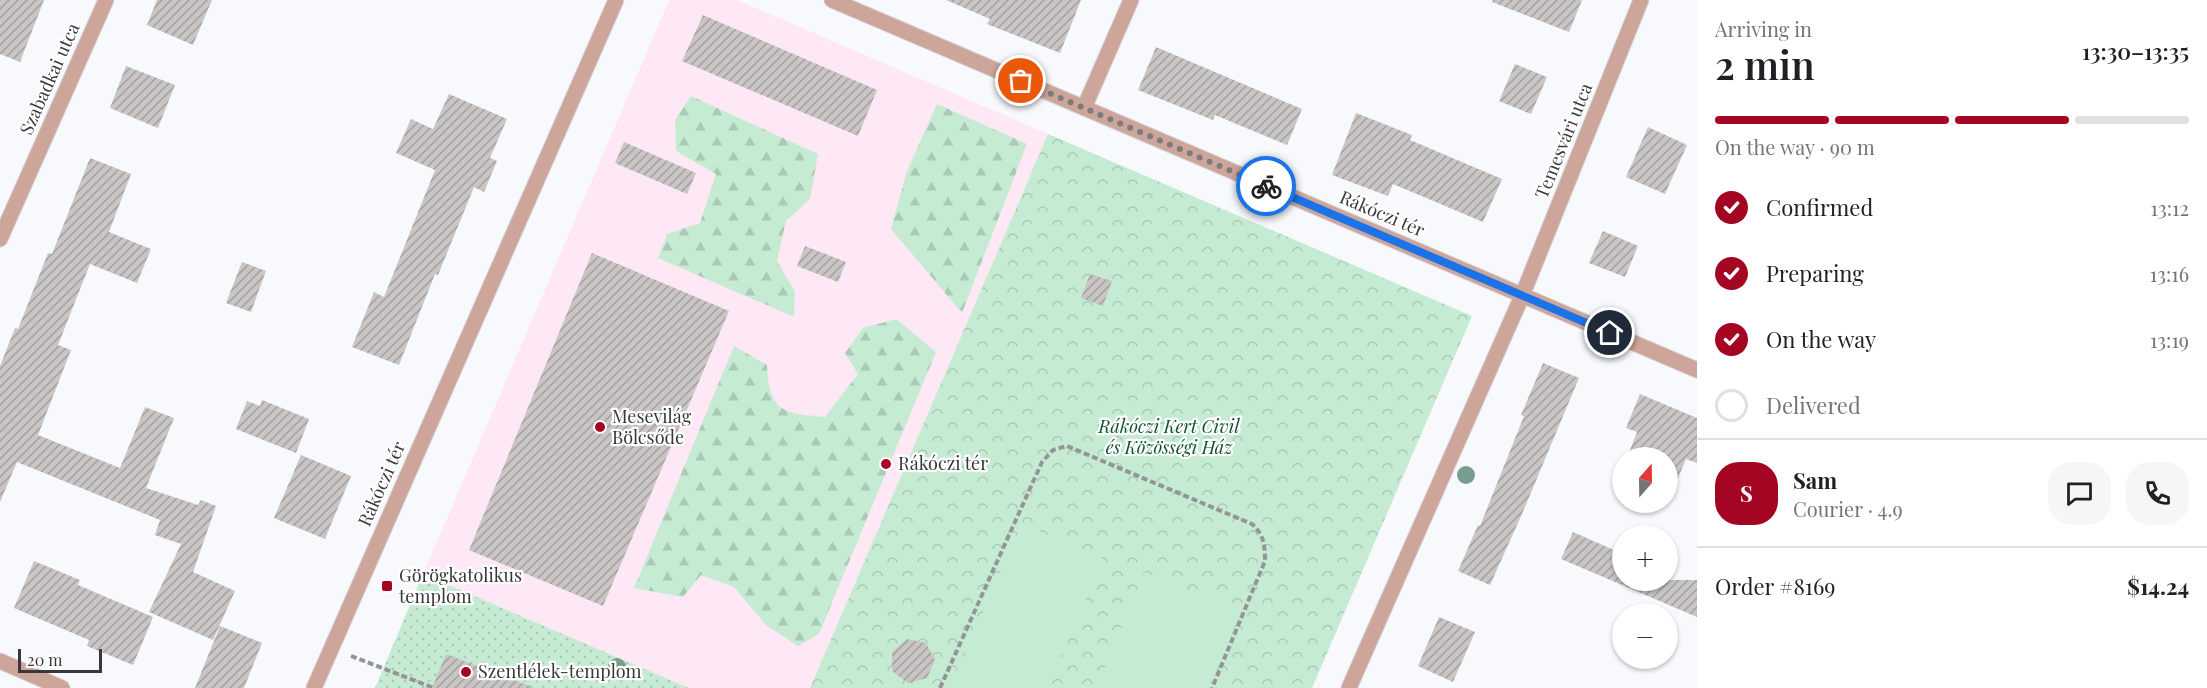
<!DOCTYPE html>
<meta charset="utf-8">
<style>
body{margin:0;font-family:"Playfair Display",serif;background:#f6f6f6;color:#202124;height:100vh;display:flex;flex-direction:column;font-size:22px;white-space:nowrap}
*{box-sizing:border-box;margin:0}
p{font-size:20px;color:#757577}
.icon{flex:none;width:33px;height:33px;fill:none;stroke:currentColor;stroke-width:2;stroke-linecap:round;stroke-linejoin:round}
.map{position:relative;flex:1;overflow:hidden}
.side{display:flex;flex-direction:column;background:#fff;width:510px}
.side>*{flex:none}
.needle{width:39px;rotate:20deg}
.tools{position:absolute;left:1612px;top:447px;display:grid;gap:12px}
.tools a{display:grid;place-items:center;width:66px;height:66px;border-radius:50%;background:#fff;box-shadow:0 2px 4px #0004;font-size:30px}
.scale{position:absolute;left:18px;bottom:15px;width:84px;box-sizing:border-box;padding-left:6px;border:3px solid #373839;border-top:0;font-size:16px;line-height:21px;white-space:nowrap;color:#373839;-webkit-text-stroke:4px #fff;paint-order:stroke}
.pin{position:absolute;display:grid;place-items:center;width:51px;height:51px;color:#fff;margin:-26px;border:3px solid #fff;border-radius:50%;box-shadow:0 2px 6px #0007}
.courier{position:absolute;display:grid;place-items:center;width:60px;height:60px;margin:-30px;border:4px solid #1a73e8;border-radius:50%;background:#fff;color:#222;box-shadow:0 2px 8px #0007}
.summary em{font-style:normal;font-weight:600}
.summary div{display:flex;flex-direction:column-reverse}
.summary{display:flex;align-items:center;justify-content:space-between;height:102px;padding:0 18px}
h1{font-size:39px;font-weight:600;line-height:45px}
.bar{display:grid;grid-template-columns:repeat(4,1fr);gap:9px 6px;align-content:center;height:72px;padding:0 18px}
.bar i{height:8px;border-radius:4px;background:#e0e0e0}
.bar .active{background:#a30522}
.bar p{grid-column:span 4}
.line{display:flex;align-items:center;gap:15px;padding:0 18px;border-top:2px solid #e0e0e0}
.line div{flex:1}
.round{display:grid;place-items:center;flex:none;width:63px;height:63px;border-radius:24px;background:#f6f6f6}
ol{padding:0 18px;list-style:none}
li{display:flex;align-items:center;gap:18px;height:66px}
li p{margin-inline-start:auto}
li .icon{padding:6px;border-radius:50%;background:#a30522;color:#fff;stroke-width:4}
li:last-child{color:#757577}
li i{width:33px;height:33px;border:3px solid #e0e0e0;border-radius:50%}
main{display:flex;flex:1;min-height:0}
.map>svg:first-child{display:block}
.education{fill:#ffe8f5}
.grass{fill:url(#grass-dots)}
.forest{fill:url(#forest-firs)}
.park{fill:url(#park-crowns)}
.pitch{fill:#c5ebd3}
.building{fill:url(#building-hatch)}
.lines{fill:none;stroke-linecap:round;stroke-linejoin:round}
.minor-casing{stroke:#d5d6d9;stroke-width:17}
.tertiary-casing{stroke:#d5d6d9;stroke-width:17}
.path{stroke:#949597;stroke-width:4;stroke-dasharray:6 3;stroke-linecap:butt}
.minor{stroke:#cea59a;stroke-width:15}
.tertiary{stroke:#cea59a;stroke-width:15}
.tree{fill:#789d8c}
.done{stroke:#7b7c7d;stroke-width:6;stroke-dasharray:0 10.8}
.route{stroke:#1a73e8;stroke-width:8}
.poi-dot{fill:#a30522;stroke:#fff;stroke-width:2}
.labels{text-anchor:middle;stroke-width:4.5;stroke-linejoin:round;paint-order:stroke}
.street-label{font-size:18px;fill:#373839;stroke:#fff}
.poi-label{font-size:18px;fill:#373839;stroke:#fff;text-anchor:start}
.park-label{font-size:18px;font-style:italic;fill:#0f5131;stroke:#fff}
</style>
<main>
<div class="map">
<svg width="1697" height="688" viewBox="0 0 1697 688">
<defs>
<pattern id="grass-dots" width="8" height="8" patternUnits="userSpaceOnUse" patternTransform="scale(1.5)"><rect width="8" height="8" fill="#c5ebd3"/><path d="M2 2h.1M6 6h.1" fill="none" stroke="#aacab6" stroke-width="1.8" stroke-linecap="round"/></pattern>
<pattern id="forest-firs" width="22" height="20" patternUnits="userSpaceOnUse" patternTransform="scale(1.5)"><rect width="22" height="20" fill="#c5ebd3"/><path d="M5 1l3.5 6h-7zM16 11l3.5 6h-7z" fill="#aacab6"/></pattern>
<pattern id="park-crowns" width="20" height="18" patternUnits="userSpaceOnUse" patternTransform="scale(1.5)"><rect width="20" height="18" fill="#c5ebd3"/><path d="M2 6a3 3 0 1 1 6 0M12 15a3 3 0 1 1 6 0" fill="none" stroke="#aacab6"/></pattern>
<pattern id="building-hatch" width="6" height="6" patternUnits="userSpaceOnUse" patternTransform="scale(1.5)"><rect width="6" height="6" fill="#c8c5c4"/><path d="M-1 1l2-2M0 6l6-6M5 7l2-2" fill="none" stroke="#a3a1a0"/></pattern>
</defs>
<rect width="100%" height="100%" fill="#f8f9fc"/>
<path class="education" d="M 669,0 L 737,0 L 1048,134 L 810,688 L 689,688 L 423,574 Z"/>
<path class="grass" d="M 423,574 L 689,688 L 375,688 Z"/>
<g class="forest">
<path d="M 691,96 L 818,154 L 810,199 L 786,221 L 777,261 L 795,292 L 794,317 L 658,258 L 667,234 L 700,223 L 716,174 L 676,151 L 675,120 Z"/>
<path d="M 937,104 L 1027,144 L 962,313 L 891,229 L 907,171 Z"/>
<path d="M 896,319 L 936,352 L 819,634 L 798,646 L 766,625 L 734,587 L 701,575 L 683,597 L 634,588 L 734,346 L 767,365 C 769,412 782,413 825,417 L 858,374 L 845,353 L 863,328 Z"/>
</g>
<path class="park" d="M 1048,134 L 1472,316 L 1312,688 L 810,688 Z"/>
<g class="pitch">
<path d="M 1022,524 L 1103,559 L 1047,688 L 970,688 L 953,681 Z"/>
<path d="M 1144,572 L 1241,611 L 1209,688 L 1097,688 Z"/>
</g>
<g class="building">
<path d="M 0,0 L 44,0 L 20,62 L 0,54 Z"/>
<path d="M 157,0 L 212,0 L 193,45 L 147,25 Z"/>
<path d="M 946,0 L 1081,0 L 1060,53 L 987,24 L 990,19 Z"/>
<path d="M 1493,0 L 1582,0 L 1569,32 L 1492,2 Z"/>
<path d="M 703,15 L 877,90 L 858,136 L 682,61 Z"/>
<path d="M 1156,47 L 1302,109 L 1287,145 L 1215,115 L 1213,120 L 1138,90 Z"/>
<path d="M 1515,64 L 1547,77 L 1531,114 L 1499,101 Z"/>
<path d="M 126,66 L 175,85 L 158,128 L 110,108 Z"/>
<path d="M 449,94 L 507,119 L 490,158 L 497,161 L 484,192 L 474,187 L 438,275 L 435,274 L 399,365 L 352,347 L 374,292 L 384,297 L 435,170 L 396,153 L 411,119 L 433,129 Z"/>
<path d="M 1356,113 L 1412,135 L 1410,140 L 1502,179 L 1483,222 L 1393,184 L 1388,196 L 1332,175 Z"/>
<path d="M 1648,127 L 1687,145 L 1665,194 L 1626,177 Z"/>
<path d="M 624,142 L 696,173 L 687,194 L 615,163 Z"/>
<path d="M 90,158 L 131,174 L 109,232 L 151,249 L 137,283 L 90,264 L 58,345 L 71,350 L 38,435 L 120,468 L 145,407 L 174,418 L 146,488 L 198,505 L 201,500 L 216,506 L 193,572 L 235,591 L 213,640 L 149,612 L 181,544 L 155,535 L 160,520 L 17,462 L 0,502 L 0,366 L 15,328 L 18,329 L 48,253 L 52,254 Z"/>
<path d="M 1603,231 L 1638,246 L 1625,277 L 1589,263 Z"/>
<path d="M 805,246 L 846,262 L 838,282 L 797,266 Z"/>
<path d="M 592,253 L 729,311 L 603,606 L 469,550 Z"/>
<path d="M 242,262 L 266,271 L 251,312 L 226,303 Z"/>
<path d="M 1090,274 L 1112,281 L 1103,306 L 1081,298 Z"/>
<path d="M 1543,363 L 1579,378 L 1522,514 L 1490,585 L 1458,571 L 1478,525 L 1480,526 L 1524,416 L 1521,415 Z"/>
<path d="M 1640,394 L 1697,418 L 1697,463 L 1686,459 L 1668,502 L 1668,458 L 1627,458 L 1637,432 L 1626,428 Z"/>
<path d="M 262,400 L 309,419 L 296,453 L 236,429 L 247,401 L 260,406 Z"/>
<path d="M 301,455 L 351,476 L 325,539 L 274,518 Z"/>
<path d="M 1573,532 L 1623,554 L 1623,580 L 1697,580 L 1697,617 L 1561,559 Z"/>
<path d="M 34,561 L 80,580 L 78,585 L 153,617 L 133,665 L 87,646 L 89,640 L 14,608 Z"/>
<path d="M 1439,617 L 1475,632 L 1453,682 L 1418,666 Z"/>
<path d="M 220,626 L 262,643 L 244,688 L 195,688 Z"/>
<path d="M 907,639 L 926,643 L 935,660 L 927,678 L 908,683 L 892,671 L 892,652 Z"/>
<path d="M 446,654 L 530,686 L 530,688 L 432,688 Z"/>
</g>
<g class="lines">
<g class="minor-casing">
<g id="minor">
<path d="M 832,0 L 1697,370"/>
<path d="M 1084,108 L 1131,0"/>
<path d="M 0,239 L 106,0"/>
<path d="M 1349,688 L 1522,296 L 1641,0"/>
</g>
</g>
<g class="tertiary-casing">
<g id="tertiary">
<path d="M 0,661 L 62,688"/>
<path d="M 314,688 L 616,0"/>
</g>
</g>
<g class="path">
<path d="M 351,656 L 434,688"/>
<path d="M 940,688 L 1042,462 L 1053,450 L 1067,446 L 1252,524 C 1264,535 1265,545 1265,561 L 1212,688"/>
</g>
<use href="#minor" class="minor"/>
<use href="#tertiary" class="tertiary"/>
</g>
<g class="tree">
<circle cx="1466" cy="475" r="9"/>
<circle cx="617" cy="667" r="9"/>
</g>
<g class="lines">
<path class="done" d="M 1021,81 L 1266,186"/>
<path class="route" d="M 1266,186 L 1610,333"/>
</g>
<g class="poi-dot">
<circle cx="600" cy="427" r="6"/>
<circle cx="886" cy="464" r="6"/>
<rect x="381" y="580" width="12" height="12" rx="3"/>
<circle cx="466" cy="672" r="6"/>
</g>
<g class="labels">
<g class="street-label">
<text transform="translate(50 79) rotate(-66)" y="6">Szabadkai utca</text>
<text transform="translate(1564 141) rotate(-68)" y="6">Temesvári utca</text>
<text transform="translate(1382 214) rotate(23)" y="6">Rákóczi tér</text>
<text transform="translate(382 484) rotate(-66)" y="6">Rákóczi tér</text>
</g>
<g class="poi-label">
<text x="612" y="423">Mesevilág<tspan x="612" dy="21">Bölcsőde</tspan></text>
<text x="898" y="470">Rákóczi tér</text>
<text x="399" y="582">Görögkatolikus<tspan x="399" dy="21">templom</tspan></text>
<text x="478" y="678">Szentlélek-templom</text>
</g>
<g class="park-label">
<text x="1169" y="433">Rákóczi Kert Civil<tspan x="1169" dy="21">és Közösségi Ház</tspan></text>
</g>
</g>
</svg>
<div class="tools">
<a><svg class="needle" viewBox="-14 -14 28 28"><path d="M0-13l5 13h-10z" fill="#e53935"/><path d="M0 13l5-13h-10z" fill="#757577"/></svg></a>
<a>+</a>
<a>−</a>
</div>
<div class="scale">20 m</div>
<div class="pin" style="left:1021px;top:81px;background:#ea580c"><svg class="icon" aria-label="bag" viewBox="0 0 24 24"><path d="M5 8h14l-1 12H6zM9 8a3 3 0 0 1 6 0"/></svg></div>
<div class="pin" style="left:1610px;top:333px;background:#1f2937"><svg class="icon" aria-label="home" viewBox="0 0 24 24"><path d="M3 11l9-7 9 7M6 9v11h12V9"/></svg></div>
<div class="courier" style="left:1266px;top:186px"><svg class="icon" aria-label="bike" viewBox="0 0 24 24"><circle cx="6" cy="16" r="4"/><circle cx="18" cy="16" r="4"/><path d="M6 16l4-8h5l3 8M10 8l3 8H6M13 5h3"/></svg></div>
</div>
<section class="side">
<div class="summary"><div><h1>2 min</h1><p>Arriving in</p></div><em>13:30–13:35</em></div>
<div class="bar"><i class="active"></i><i class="active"></i><i class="active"></i><i></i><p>On the way · 90 m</p></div>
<ol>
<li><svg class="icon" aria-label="check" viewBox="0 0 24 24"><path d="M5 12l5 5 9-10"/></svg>Confirmed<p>13:12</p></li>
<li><svg class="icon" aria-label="check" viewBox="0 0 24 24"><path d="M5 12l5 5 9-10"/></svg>Preparing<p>13:16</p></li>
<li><svg class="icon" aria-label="check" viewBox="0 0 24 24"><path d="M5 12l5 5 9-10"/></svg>On the way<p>13:19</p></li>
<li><i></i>Delivered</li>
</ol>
<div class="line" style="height:108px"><b class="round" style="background:#a30522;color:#fff">S</b><div><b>Sam</b><p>Courier · 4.9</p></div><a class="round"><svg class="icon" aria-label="chat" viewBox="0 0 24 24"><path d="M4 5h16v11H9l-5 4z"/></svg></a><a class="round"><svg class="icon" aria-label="phone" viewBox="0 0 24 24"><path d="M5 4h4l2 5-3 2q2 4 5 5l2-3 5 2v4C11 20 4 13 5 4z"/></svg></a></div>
<div class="line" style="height:78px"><div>Order #8169</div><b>$14.24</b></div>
</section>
</main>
